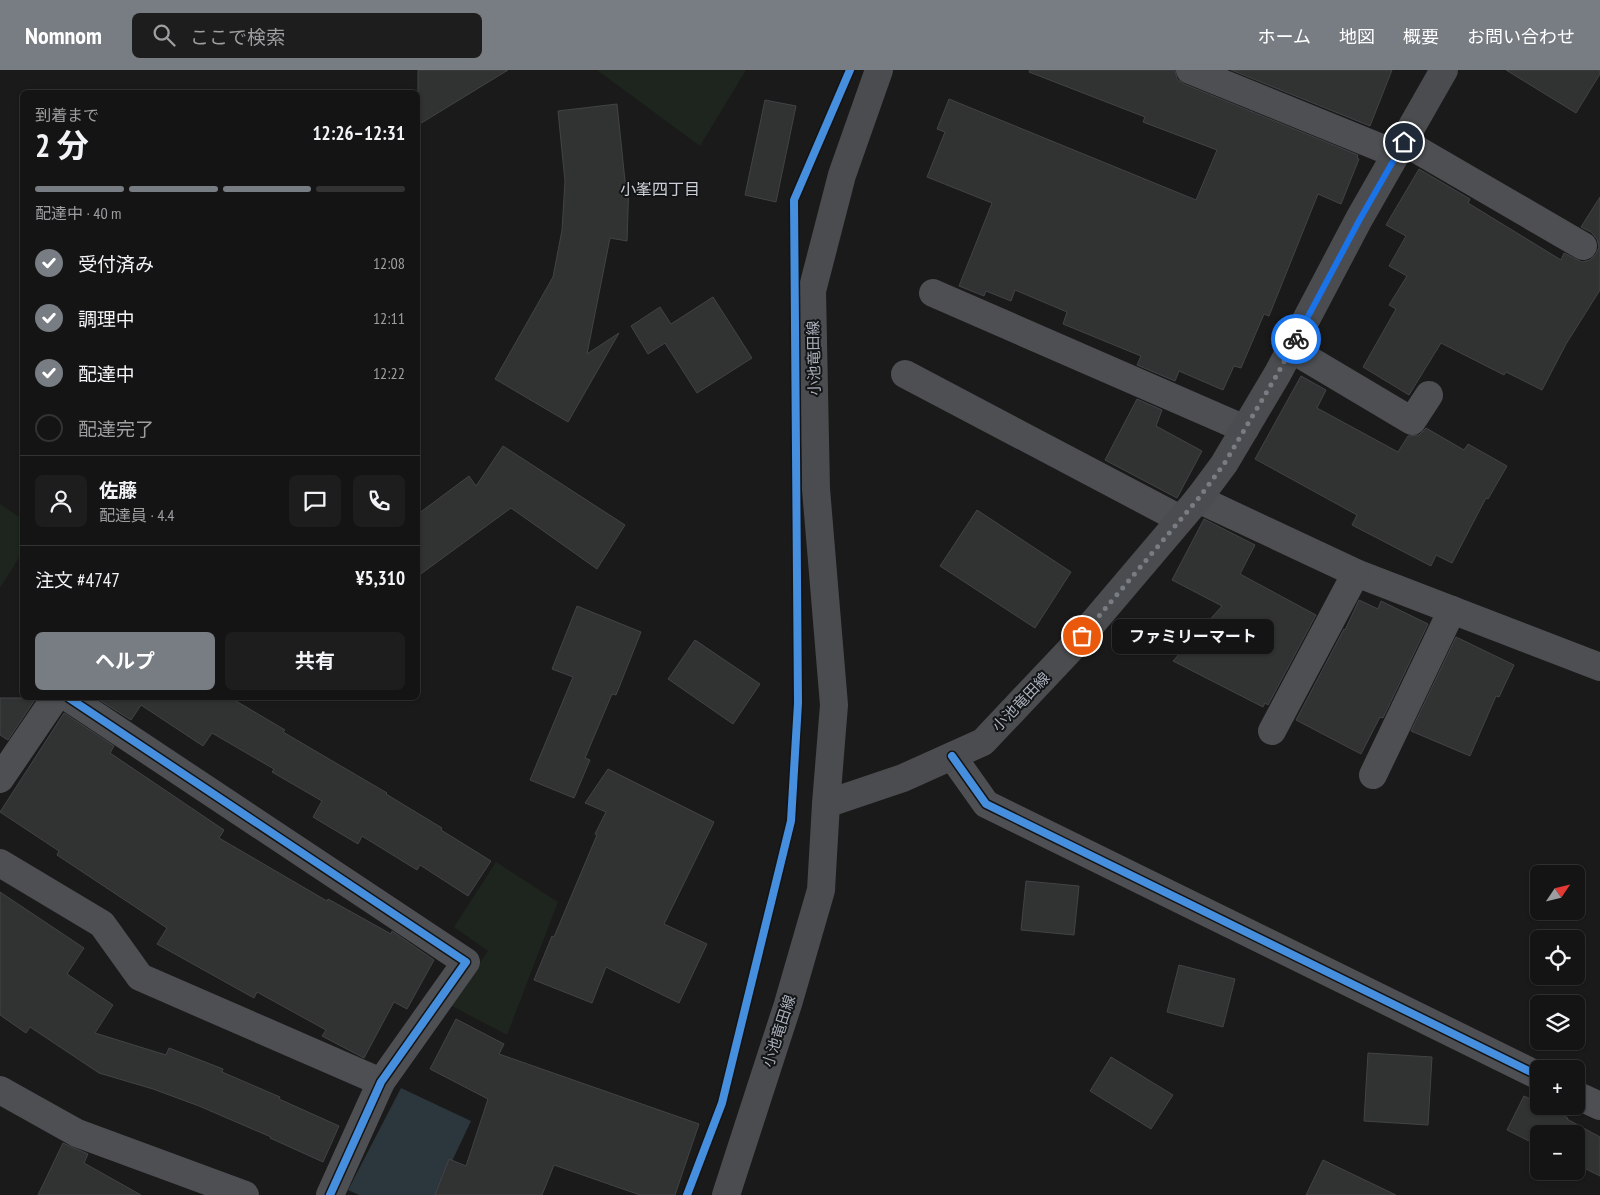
<!DOCTYPE html>
<html lang="ja">
<meta charset="utf-8">
<style>
body{margin:0;font-family:"PT Sans Narrow","Noto Sans JP",sans-serif;background:#1d1d1d;color:#f1f3f6;height:100vh;display:flex;flex-direction:column;font-size:19px;white-space:nowrap}
*{box-sizing:border-box;margin:0}
p{font-size:16px;color:#9d9ea0}
.icon{flex:none;width:28px;height:28px;fill:none;stroke:currentColor;stroke-width:2;stroke-linecap:round;stroke-linejoin:round}
.map{position:relative;flex:1;overflow:hidden}
.sheet{position:absolute;left:20px;top:20px;width:400px;height:610px;display:flex;flex-direction:column;background:#141414;border-radius:8px;box-shadow:0 1px 4px #0004,0 0 0 1px #333334}
.sheet>*{flex:none}
.needle{width:32px;rotate:55deg}
.buttons{position:absolute;left:1530px;top:795px;display:grid;gap:10px}
.buttons a{display:grid;place-items:center;width:55px;height:55px;border-radius:8px;background:#141414;box-shadow:0 1px 4px #0004,0 0 0 1px #333334;font-size:25px}
.pin{position:absolute;display:grid;place-items:center;width:42px;height:42px;color:#fff;margin:-21px;border:2px solid #fff;border-radius:50%;box-shadow:0 1px 5px #0007}
.courier{position:absolute;display:grid;place-items:center;width:50px;height:50px;margin:-25px;border:4px solid #1a73e8;border-radius:50%;background:#fff;color:#222;box-shadow:0 1px 6px #0007}
.bubble{position:absolute;height:35px;border-radius:8px;background:#141414;box-shadow:0 1px 4px #0004,0 0 0 1px #333334;font-size:16px;font-weight:700;line-height:35px;text-align:center}
.overview em{font-style:normal;font-weight:700}
.overview div{display:flex;flex-direction:column-reverse}
.overview{display:flex;align-items:center;justify-content:space-between;height:85px;padding:0 15px}
h1{font-size:32px;font-weight:700;line-height:38px}
.bar{display:grid;grid-template-columns:repeat(4,1fr);gap:8px 5px;align-content:center;height:60px;padding:0 15px}
.bar i{height:6px;border-radius:4px;background:#333334}
.bar .active{background:#787c83}
.bar p{grid-column:span 4}
.line{display:flex;align-items:center;gap:12px;padding:0 15px;border-top:1px solid #333334}
.line div{flex:1}
.round{display:grid;place-items:center;flex:none;width:52px;height:52px;border-radius:8px;background:#1d1d1d}
ol{padding:0 15px;list-style:none}
li{display:flex;align-items:center;gap:15px;height:55px}
li p{margin-inline-start:auto}
li .icon{padding:5px;border-radius:50%;background:#787c83;color:#fff;stroke-width:4}
li:last-child{color:#9d9ea0}
li i{width:28px;height:28px;border:2px solid #333334;border-radius:50%}
.action{display:flex;gap:10px;margin-top:auto;padding:10px 15px}
.action a{flex:1;height:58px;border-radius:8px;background:#787c83;color:#fff;font-size:20px;font-weight:700;line-height:58px;text-align:center}
.action a+a{background:#1d1d1d;color:#f1f3f6}
header{display:flex;align-items:center;gap:30px;box-sizing:border-box;height:70px;padding:0 25px;background:#787c83;color:#fff}
header strong{font-size:24px}
nav{display:flex;gap:28px;margin-inline-start:auto;font-size:18px}
.search{width:350px;height:45px;background:#1d1d1d;display:flex;align-items:center;gap:12px;box-sizing:border-box;padding:0 18px;border-radius:8px;color:#9d9ea0;font-size:19px}
.map>svg:first-child{display:block}
.green{fill:#1d251e}
.water{fill:#2b363d}
.building{fill:#313232;stroke:#424346}
.lines{fill:none;stroke-linecap:round;stroke-linejoin:round}
.minor{stroke:#4d4f53;stroke-width:28}
.major{stroke:#4b4c4f;stroke-width:28}
.cycleway-casing{stroke:#131416;stroke-width:11}
.cycleway{stroke:#468fdf;stroke-width:8}
.done{stroke:#787c83;stroke-width:5;stroke-dasharray:0 9}
.route{stroke:#1a73e8;stroke-width:6}
.labels{text-anchor:middle;stroke-width:4;stroke-linejoin:round;paint-order:stroke}
.street-label{font-size:15px;fill:#aab0bc;stroke:#131416}
.neighbourhood-label{font-size:16px;fill:#cbcfd7;stroke:#131416}
</style>
<header>
<strong>Nomnom</strong>
<div class="search"><svg class="icon" aria-label="search" viewBox="0 0 24 24"><circle cx="10" cy="10" r="6"/><path d="M15 15l6 6"/></svg>ここで検索</div>
<nav><a>ホーム</a><a>地図</a><a>概要</a><a>お問い合わせ</a></nav>
</header>
<div class="map">
<svg width="1600" height="1125" viewBox="0 0 1600 1125">
<rect width="100%" height="100%" fill="#1a1a1a"/>
<g class="green">
<path d="M 597,0 L 746,0 L 700,76 Z"/>
<path d="M 0,434 L 22,449 L 22,483 L 0,518 Z"/>
<path d="M 496,792 L 558,832 L 507,965 L 450,935 L 488,881 L 454,857 Z"/>
</g>
<path class="water" d="M 401,1018 L 471,1051 L 436,1125 L 359,1125 L 348,1120 Z"/>
<g class="building">
<path d="M 418,0 L 508,0 L 418,55 Z"/>
<path d="M 1030,0 L 1175,0 L 1177,9 L 1184,14 L 1358,85 L 1357,88 L 1359,89 L 1341,134 L 1318,124 L 1269,246 L 1264,244 L 1241,298 L 1234,296 L 1223,320 L 1179,301 L 1175,311 L 1137,295 L 1141,286 L 1063,254 L 1067,242 L 1015,220 L 1011,231 L 986,221 L 984,226 L 959,216 L 992,133 L 927,107 L 945,62 L 937,59 L 949,29 L 1196,130 L 1217,80 L 1143,52 L 1145,47 L 1029,2 Z"/>
<path d="M 1231,0 L 1392,0 L 1370,56 Z"/>
<path d="M 1506,0 L 1600,0 L 1600,4 L 1576,43 Z"/>
<path d="M 765,30 L 796,36 L 776,132 L 745,125 Z"/>
<path d="M 617,34 L 625,111 L 629,111 L 627,171 L 610,168 L 587,284 L 619,263 L 568,352 L 495,309 L 553,207 L 562,160 L 565,111 L 558,41 Z"/>
<path d="M 1419,99 L 1470,129 L 1468,133 L 1561,190 L 1564,183 L 1582,192 L 1590,190 L 1596,184 L 1599,177 L 1597,169 L 1591,162 L 1581,157 L 1600,127 L 1600,220 L 1566,274 L 1542,320 L 1506,302 L 1504,305 L 1441,273 L 1409,325 L 1363,297 L 1396,239 L 1389,235 L 1407,206 L 1389,196 L 1406,166 L 1386,155 Z"/>
<path d="M 713,227 L 752,288 L 697,323 L 665,273 L 648,284 L 631,256 L 660,237 L 671,254 Z"/>
<path d="M 1301,306 L 1326,320 L 1317,338 L 1398,382 L 1408,366 L 1419,365 L 1426,358 L 1464,380 L 1468,374 L 1507,396 L 1488,429 L 1486,428 L 1452,493 L 1436,485 L 1431,496 L 1352,455 L 1357,445 L 1255,389 Z"/>
<path d="M 1137,329 L 1162,340 L 1156,356 L 1202,381 L 1177,428 L 1105,390 Z"/>
<path d="M 503,376 L 625,455 L 597,499 L 511,438 L 418,506 L 418,444 L 469,406 L 476,416 Z"/>
<path d="M 977,440 L 1071,502 L 1035,558 L 940,496 Z"/>
<path d="M 1204,449 L 1255,475 L 1240,504 L 1316,545 L 1268,635 L 1265,633 L 1263,637 L 1173,591 L 1222,536 L 1172,510 Z"/>
<path d="M 1359,530 L 1378,539 L 1381,531 L 1428,554 L 1383,648 L 1380,647 L 1361,684 L 1296,650 L 1344,559 L 1345,560 Z"/>
<path d="M 577,536 L 641,562 L 616,625 L 612,624 L 585,688 L 590,690 L 574,728 L 530,710 L 573,607 L 552,599 Z"/>
<path d="M 1456,567 L 1514,595 L 1499,627 L 1496,626 L 1470,686 L 1411,661 Z"/>
<path d="M 695,570 L 760,614 L 733,654 L 668,609 Z"/>
<path d="M 0,628 L 36,628 L 8,670 L 0,665 Z"/>
<path d="M 96,628 L 231,628 L 285,660 L 283,662 L 387,723 L 386,724 L 442,758 L 441,760 L 491,791 L 468,826 L 420,795 L 417,800 L 362,766 L 358,774 L 313,747 L 322,731 L 272,702 L 274,699 L 212,663 L 203,676 L 141,635 L 131,650 Z"/>
<path d="M 64,643 L 114,676 L 110,683 L 224,760 L 219,768 L 327,831 L 328,829 L 391,864 L 392,861 L 434,890 L 407,939 L 394,932 L 364,988 L 322,966 L 326,960 L 257,922 L 254,928 L 157,874 L 167,858 L 57,785 L 59,781 L 0,742 Z"/>
<path d="M 608,699 L 714,752 L 664,854 L 707,874 L 679,933 L 606,897 L 592,933 L 534,910 L 552,866 L 554,867 L 597,765 L 595,764 L 606,742 L 585,733 Z"/>
<path d="M 1026,811 L 1079,816 L 1074,865 L 1021,860 Z"/>
<path d="M 0,822 L 84,878 L 67,904 L 113,935 L 95,963 L 166,985 L 169,978 L 223,999 L 222,1002 L 280,1027 L 279,1029 L 339,1056 L 323,1092 L 270,1068 L 271,1067 L 199,1036 L 153,1019 L 99,1003 L 30,957 L 26,963 L 0,945 Z"/>
<path d="M 1179,895 L 1235,909 L 1223,957 L 1167,942 Z"/>
<path d="M 456,949 L 504,974 L 499,984 L 699,1054 L 675,1125 L 640,1125 L 554,1095 L 542,1125 L 435,1125 L 449,1089 L 466,1096 L 488,1029 L 430,999 Z"/>
<path d="M 1368,983 L 1432,987 L 1428,1055 L 1364,1051 Z"/>
<path d="M 1111,987 L 1173,1025 L 1151,1059 L 1090,1021 Z"/>
<path d="M 1524,1026 L 1539,1033 L 1539,1036 L 1545,1036 L 1568,1048 L 1567,1049 L 1600,1067 L 1600,1106 L 1576,1094 L 1576,1064 L 1539,1064 L 1539,1076 L 1507,1060 Z"/>
<path d="M 63,1073 L 88,1084 L 84,1093 L 141,1125 L 38,1125 Z"/>
<path d="M 1323,1090 L 1396,1125 L 1306,1125 Z"/>
</g>
<g class="lines">
<g class="minor">
<path d="M 1190,0 L 1396,84"/>
<path d="M 1404,72 L 1583,176"/>
<path d="M 933,223 L 1245,359"/>
<path d="M 1291,279 L 1412,351 L 1429,325"/>
<path d="M 905,304 L 1180,449"/>
<path d="M 1198,429 L 1356,503 L 1600,597"/>
<path d="M 69,628 L 466,892 L 381,1012 L 330,1125"/>
<path d="M 1272,661 L 1356,503"/>
<path d="M 952,686 L 986,734 L 1539,1006"/>
<path d="M 1373,705 L 1452,540"/>
<path d="M 0,709 L 55,628"/>
<path d="M 0,793 L 102,854 L 140,907 L 381,1012"/>
<path d="M 0,1020 L 77,1063 L 245,1125"/>
<path d="M 1576,1025 L 1600,1036"/>
</g>
<g class="major">
<path d="M 826,734 L 903,708 L 983,672 L 1069,581 L 1198,429 L 1224,394 L 1278,303 L 1359,149 L 1444,0"/>
<path d="M 726,1125 L 788,934 L 821,820 L 826,734 L 834,635 L 816,419 L 812,221 L 842,105 L 879,0"/>
</g>
<g class="cycleway-casing">
<g id="cycleway">
<path d="M 69,628 L 466,892 L 381,1012 L 330,1125"/>
<path d="M 952,686 L 986,734 L 1539,1006"/>
<path d="M 687,1125 L 722,1033 L 791,751 L 798,633 L 794,130 L 850,0"/>
</g>
</g>
<use href="#cycleway" class="cycleway"/>
</g>
<g class="lines">
<path class="done" d="M 1082,566 L 1198,429 L 1224,394 L 1278,303 L 1296,269"/>
<path class="route" d="M 1296,269 L 1360,149 L 1404,72"/>
</g>
<g class="labels">
<g class="street-label">
<text transform="translate(814 288) rotate(-91)" y="5">小池竜田線</text>
<text transform="translate(1021 632) rotate(-46)" y="5">小池竜田線</text>
<text transform="translate(779 961) rotate(-72)" y="5">小池竜田線</text>
</g>
<g class="neighbourhood-label">
<text x="660" y="125">小峯四丁目</text>
</g>
</g>
</svg>
<div class="buttons">
<a><svg class="needle" viewBox="-14 -14 28 28"><path d="M0-13l5 13h-10z" fill="#e53935"/><path d="M0 13l5-13h-10z" fill="#9d9ea0"/></svg></a>
<a><svg class="icon" aria-label="locate" viewBox="0 0 24 24"><circle cx="12" cy="12" r="6"/><path d="M12 2v4M12 18v4M2 12h4M18 12h4"/></svg></a>
<a><svg class="icon" aria-label="layers" viewBox="0 0 24 24"><path d="M12 4l9 5-9 5-9-5zM3 14l9 5 9-5"/></svg></a>
<a>+</a>
<a>−</a>
</div>
<div class="pin" style="left:1082px;top:566px;background:#ea580c"><svg class="icon" aria-label="bag" viewBox="0 0 24 24"><path d="M5 8h14l-1 12H6zM9 8a3 3 0 0 1 6 0"/></svg></div>
<div class="pin" style="left:1404px;top:72px;background:#1f2937"><svg class="icon" aria-label="home" viewBox="0 0 24 24"><path d="M3 11l9-7 9 7M6 9v11h12V9"/></svg></div>
<div class="courier" style="left:1296px;top:269px"><svg class="icon" aria-label="bike" viewBox="0 0 24 24"><circle cx="6" cy="16" r="4"/><circle cx="18" cy="16" r="4"/><path d="M6 16l4-8h5l3 8M10 8l3 8H6M13 5h3"/></svg></div>
<div class="bubble" style="left:1112px;top:549px;width:162px">ファミリーマート</div>
<section class="sheet">
<div class="overview"><div><h1>2 分</h1><p>到着まで</p></div><em>12:26–12:31</em></div>
<div class="bar"><i class="active"></i><i class="active"></i><i class="active"></i><i></i><p>配達中 · 40 m</p></div>
<ol>
<li><svg class="icon" aria-label="check" viewBox="0 0 24 24"><path d="M5 12l5 5 9-10"/></svg>受付済み<p>12:08</p></li>
<li><svg class="icon" aria-label="check" viewBox="0 0 24 24"><path d="M5 12l5 5 9-10"/></svg>調理中<p>12:11</p></li>
<li><svg class="icon" aria-label="check" viewBox="0 0 24 24"><path d="M5 12l5 5 9-10"/></svg>配達中<p>12:22</p></li>
<li><i></i>配達完了</li>
</ol>
<div class="line" style="height:90px"><a class="round"><svg class="icon" aria-label="person" viewBox="0 0 24 24"><circle cx="12" cy="8" r="4"/><path d="M4 21q1-7 8-7t8 7"/></svg></a><div><b>佐藤</b><p>配達員 · 4.4</p></div><a class="round"><svg class="icon" aria-label="chat" viewBox="0 0 24 24"><path d="M4 5h16v11H9l-5 4z"/></svg></a><a class="round"><svg class="icon" aria-label="phone" viewBox="0 0 24 24"><path d="M5 4h4l2 5-3 2q2 4 5 5l2-3 5 2v4C11 20 4 13 5 4z"/></svg></a></div>
<div class="line" style="height:65px"><div>注文 #4747</div><b>¥5,310</b></div>
<div class="action"><a>ヘルプ</a><a>共有</a></div>
</section>
</div>
